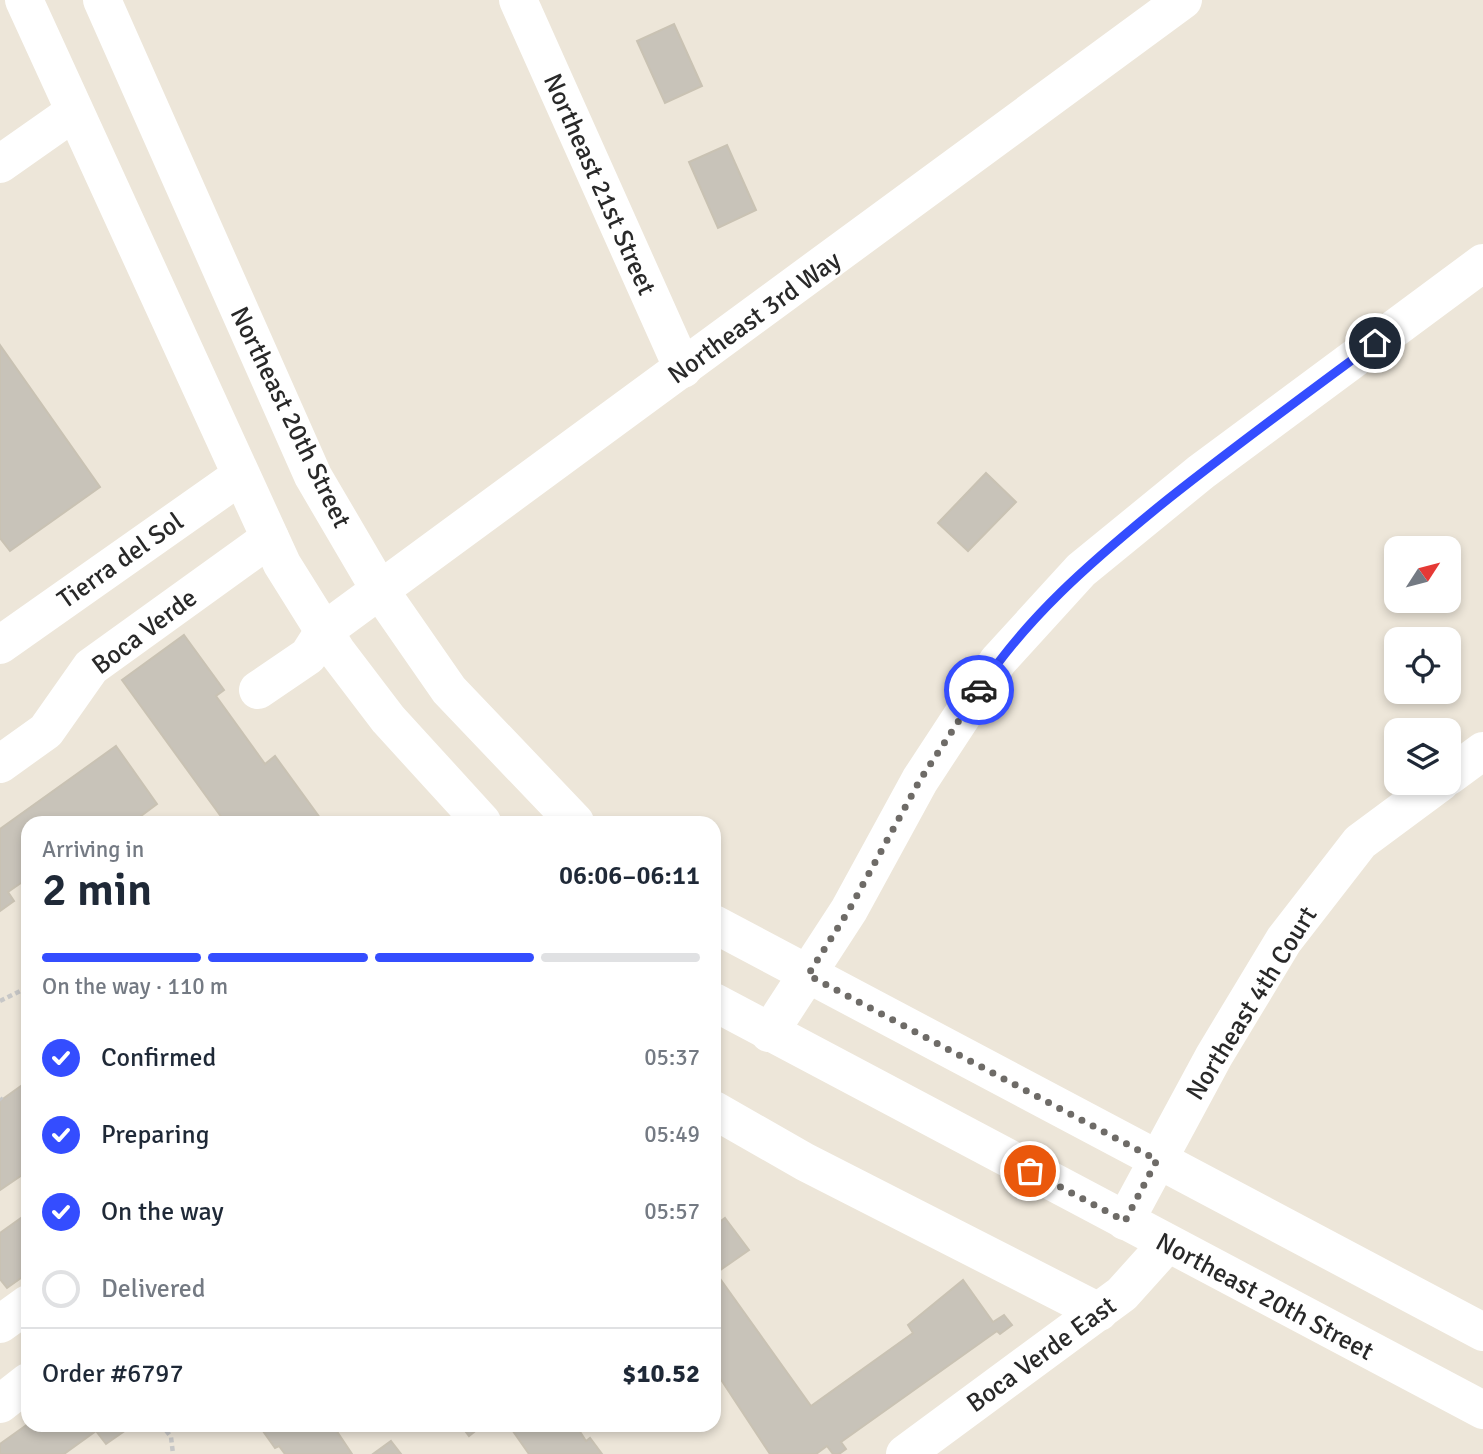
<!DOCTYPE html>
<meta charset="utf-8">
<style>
body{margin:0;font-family:Signika,sans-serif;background:#f2f2f3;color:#1f2937;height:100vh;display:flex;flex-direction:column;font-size:26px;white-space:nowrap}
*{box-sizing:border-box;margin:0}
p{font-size:23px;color:#747a83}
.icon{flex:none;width:38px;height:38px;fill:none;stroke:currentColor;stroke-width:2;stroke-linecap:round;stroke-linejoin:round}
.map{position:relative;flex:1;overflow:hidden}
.drawer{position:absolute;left:21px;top:816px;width:700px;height:616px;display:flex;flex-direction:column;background:#fff;border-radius:21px;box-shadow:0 4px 10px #0003}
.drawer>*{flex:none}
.needle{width:46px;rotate:54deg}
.buttons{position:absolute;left:1384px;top:536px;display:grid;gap:14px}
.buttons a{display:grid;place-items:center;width:77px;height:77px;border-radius:14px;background:#fff;box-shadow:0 4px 10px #0003;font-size:35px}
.pin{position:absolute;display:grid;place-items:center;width:60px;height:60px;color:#fff;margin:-30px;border:4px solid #fff;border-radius:50%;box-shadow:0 2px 7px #0007}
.courier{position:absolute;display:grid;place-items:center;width:70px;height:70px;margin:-35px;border:5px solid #344dff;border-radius:50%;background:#fff;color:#222;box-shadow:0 2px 9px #0007}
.summary em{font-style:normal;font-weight:600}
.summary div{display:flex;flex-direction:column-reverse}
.summary{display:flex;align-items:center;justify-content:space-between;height:119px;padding:0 21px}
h1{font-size:46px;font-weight:600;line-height:52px}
.bar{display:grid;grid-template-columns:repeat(4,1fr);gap:10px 7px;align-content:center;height:84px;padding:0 21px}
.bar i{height:9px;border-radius:5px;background:#e0e1e3}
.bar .selected{background:#344dff}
.bar p{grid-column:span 4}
.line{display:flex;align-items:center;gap:18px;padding:0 21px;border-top:2px solid #e0e1e3}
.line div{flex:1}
ol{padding:0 21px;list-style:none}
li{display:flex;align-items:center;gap:21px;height:77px}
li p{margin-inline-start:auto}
li .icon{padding:7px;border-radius:50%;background:#344dff;color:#fff;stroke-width:4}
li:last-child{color:#747a83}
li i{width:38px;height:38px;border:4px solid #e0e1e3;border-radius:50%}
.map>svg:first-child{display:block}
.building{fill:#c8c3b9;stroke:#c9c2b3;stroke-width:2}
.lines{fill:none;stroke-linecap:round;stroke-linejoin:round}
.path{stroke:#c7c7c7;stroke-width:4.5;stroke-dasharray:5 3.5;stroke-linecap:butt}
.minor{stroke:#fff;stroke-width:38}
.done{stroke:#6e6b67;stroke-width:7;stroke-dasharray:0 12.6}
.route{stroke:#344dff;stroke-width:9}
.labels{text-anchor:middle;stroke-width:5;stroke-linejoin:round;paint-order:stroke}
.street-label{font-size:26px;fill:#292929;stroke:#fff}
</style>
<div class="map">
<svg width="1483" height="1454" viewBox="0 0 1483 1454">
<rect width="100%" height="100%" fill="#ede6d9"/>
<g class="building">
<path d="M 674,24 L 702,86 L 665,103 L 637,41 Z"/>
<path d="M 727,145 L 756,210 L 718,228 L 689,162 Z"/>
<path d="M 0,345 L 100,487 L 10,551 L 0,538 Z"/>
<path d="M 986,473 L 1016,502 L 968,551 L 938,523 Z"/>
<path d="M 184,635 L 224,690 L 216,696 L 265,764 L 275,756 L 323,822 L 225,822 L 122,680 Z"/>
<path d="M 116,746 L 157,804 L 141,816 L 144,820 L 140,822 L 28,822 L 28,878 L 8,892 L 14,901 L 0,911 L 0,829 Z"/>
<path d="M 28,1081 L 28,1171 L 0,1190 L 0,1101 Z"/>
<path d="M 28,1213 L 28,1273 L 7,1288 L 0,1279 L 0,1233 Z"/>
<path d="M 725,1218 L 749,1250 L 716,1273 L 811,1406 L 913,1333 L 908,1325 L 963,1280 L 993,1322 L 1004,1315 L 1012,1325 L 1000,1334 L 997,1331 L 841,1442 L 846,1449 L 839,1454 L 833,1454 L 827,1446 L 816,1454 L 770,1454 L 714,1369 L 714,1226 Z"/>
<path d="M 28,1424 L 132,1424 L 133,1425 L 106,1444 L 96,1431 L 64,1454 L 0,1454 L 0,1444 Z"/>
<path d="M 258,1424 L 332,1424 L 352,1454 L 285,1454 L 279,1446 L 275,1448 Z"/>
<path d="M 460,1424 L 484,1424 L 469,1436 Z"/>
<path d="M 508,1424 L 575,1424 L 586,1441 L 590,1438 L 602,1454 L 529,1454 Z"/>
<path d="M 391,1441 L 401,1454 L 373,1454 Z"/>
</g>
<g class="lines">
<g class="path">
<path d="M 0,1001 L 28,987"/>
<path d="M 0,1098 L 2,1100"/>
<path d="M 161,1424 L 171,1437 L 173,1454"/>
</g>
<g class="minor">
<path d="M 24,0 L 282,564 L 337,652 L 388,719 L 482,822"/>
<path d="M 102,0 L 313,476 L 381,592 L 449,690 L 575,822"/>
<path d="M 518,0 L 683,369"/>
<path d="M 0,164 L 74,112"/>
<path d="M 0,645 L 240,476"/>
<path d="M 258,690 L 308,656 L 324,631 L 1183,0"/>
<path d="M 0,764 L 46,731 L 91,667 L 270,538"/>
<path d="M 1449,776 L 1483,751"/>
<path d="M 714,924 L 1483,1332"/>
<path d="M 714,1002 L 1483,1410"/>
<path d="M 769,1033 L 849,910 L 920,780 L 998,661 L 1081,570 L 1201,472 L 1483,263"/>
<path d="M 714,1110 L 805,1162 L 1099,1312"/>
<path d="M 1125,1221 L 1214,1056 L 1284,940 L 1360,842 L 1441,782"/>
<path d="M 0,1324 L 28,1304"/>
<path d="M 0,1404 L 28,1382"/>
<path d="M 905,1454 L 1122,1294 L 1167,1244"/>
</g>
</g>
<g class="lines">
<path class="done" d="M 979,690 L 920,780 L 849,910 L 808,975 L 1157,1160 L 1125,1221 L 1030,1171"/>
<path class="route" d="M 979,690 C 1026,618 1091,562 1157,508 C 1228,451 1302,397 1375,343"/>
</g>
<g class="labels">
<g class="street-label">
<text transform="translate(600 184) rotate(66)" y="9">Northeast 21st Street</text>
<text transform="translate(754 317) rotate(-36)" y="9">Northeast 3rd Way</text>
<text transform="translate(291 417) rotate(64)" y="9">Northeast 20th Street</text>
<text transform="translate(120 560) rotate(-35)" y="9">Tierra del Sol</text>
<text transform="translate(144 631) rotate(-37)" y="9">Boca Verde</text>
<text transform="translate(1251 1003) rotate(-58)" y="9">Northeast 4th Court</text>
<text transform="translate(1265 1296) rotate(28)" y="9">Northeast 20th Street</text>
<text transform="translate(1041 1354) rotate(-36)" y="9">Boca Verde East</text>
</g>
</g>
</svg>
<div class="buttons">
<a><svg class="needle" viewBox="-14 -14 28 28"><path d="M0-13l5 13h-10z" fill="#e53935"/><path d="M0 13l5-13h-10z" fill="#747a83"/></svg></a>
<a><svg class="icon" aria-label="locate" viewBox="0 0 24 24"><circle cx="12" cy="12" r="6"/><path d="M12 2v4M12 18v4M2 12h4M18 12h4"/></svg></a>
<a><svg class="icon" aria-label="layers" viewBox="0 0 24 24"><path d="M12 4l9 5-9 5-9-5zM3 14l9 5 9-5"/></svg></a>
</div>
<div class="pin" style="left:1030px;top:1171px;background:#ea580c"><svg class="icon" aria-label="bag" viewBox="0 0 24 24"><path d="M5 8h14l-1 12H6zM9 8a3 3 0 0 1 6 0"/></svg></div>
<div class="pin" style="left:1375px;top:343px;background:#1f2937"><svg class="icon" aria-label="home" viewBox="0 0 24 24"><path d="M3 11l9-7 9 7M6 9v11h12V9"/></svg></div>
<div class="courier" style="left:979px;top:690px"><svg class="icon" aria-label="car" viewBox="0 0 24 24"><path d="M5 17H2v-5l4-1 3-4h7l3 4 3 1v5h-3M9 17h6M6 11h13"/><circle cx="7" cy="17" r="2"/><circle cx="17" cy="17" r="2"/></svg></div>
<section class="drawer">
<div class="summary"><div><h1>2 min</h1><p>Arriving in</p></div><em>06:06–06:11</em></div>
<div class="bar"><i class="selected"></i><i class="selected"></i><i class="selected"></i><i></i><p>On the way · 110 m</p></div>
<ol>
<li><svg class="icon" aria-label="check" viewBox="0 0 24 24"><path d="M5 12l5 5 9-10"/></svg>Confirmed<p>05:37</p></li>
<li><svg class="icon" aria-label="check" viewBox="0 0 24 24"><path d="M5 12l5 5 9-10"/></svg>Preparing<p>05:49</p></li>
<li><svg class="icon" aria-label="check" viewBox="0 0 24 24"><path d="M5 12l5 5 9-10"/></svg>On the way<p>05:57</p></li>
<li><i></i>Delivered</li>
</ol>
<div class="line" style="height:91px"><div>Order #6797</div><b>$10.52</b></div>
</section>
</div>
